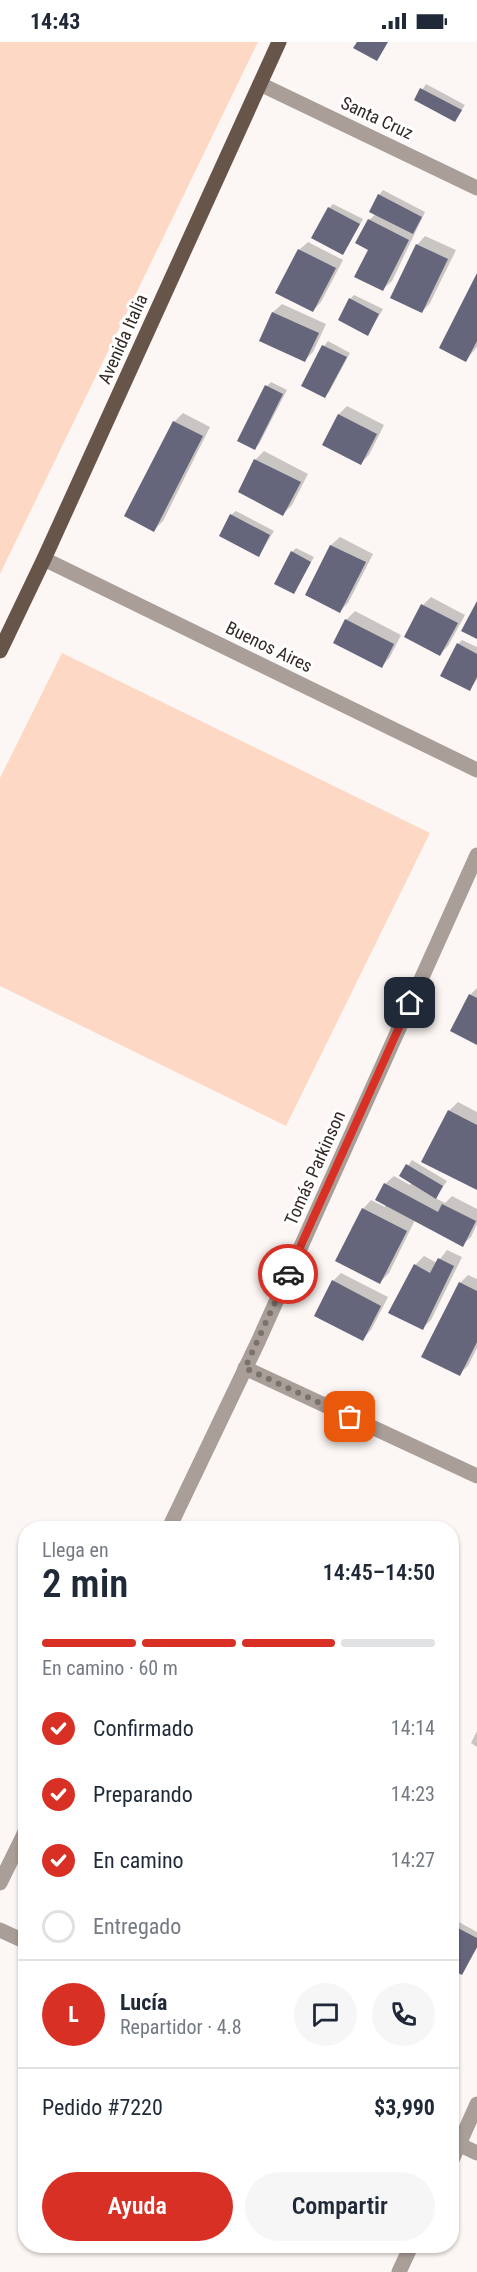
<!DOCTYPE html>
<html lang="es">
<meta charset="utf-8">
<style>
body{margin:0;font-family:"Roboto Condensed",sans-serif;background:#f6f6f7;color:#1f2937;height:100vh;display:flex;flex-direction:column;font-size:22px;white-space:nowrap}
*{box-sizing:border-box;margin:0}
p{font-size:20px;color:#747a83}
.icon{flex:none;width:33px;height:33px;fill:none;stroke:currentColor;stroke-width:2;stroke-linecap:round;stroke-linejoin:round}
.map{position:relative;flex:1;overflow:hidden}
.sheet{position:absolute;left:18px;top:1479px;width:441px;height:732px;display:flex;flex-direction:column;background:#fff;border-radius:24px;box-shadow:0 2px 4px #0004}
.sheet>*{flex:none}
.pin{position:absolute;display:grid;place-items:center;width:51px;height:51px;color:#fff;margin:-26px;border-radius:12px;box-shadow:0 3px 9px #0006}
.courier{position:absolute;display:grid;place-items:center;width:60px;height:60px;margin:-30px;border:4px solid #d93025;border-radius:50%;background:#fff;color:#222;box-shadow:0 2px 8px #0007}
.overview em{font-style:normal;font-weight:600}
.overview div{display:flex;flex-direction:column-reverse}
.overview{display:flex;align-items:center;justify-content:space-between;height:102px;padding:0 24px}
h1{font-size:39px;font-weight:600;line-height:45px}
.bar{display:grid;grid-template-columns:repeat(4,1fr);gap:9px 6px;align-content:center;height:72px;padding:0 24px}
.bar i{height:8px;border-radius:4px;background:#e0e1e3}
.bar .current{background:#d93025}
.bar p{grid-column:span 4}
.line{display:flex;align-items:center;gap:15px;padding:0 24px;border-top:2px solid #e0e1e3}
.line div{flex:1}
.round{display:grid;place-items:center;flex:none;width:63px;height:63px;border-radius:32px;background:#f6f6f7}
ol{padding:0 24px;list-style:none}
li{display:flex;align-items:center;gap:18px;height:66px}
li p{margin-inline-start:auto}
li .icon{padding:6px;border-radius:50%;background:#d93025;color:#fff;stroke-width:4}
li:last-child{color:#747a83}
li i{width:33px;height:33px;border:3px solid #e0e1e3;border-radius:50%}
.button{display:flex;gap:12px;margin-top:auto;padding:12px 24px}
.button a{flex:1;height:69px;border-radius:36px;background:#d93025;color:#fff;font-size:24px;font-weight:600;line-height:69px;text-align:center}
.button a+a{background:#f6f6f7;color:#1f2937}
.status{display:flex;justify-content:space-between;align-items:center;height:42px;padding:0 30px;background:#fff;direction:ltr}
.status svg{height:16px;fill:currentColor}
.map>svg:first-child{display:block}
.green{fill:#fdd9c5}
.shadow{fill:#0003}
.building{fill:#65657b}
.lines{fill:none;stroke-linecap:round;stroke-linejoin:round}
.minor{stroke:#a99e98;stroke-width:15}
.major{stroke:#67554a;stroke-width:15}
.done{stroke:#7a726d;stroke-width:6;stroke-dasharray:0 10.8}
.route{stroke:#d93025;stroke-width:8}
.labels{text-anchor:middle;stroke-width:6;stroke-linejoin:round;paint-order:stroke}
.street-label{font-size:18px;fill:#342a25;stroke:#fff}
</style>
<div class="status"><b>14:43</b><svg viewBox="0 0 49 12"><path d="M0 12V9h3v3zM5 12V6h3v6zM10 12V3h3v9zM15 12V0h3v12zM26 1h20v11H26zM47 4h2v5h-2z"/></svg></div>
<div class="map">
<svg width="477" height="2230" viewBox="0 0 477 2230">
<rect width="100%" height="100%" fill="#fcf7f4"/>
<g class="green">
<path d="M 0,0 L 258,0 L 0,532 Z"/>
<path d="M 62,611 L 430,791 L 286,1084 L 0,944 L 0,736 Z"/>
</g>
<g class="shadow">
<path d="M 426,42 L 465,63 L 455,78 L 416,57 Z"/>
<path d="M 383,148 L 425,170 L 392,239 L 383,247 L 369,178 L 376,172 L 379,153 Z"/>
<path d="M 333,162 L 363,177 L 343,211 L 329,166 Z"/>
<path d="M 425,194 L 456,208 L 430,261 L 422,270 L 417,203 Z"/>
<path d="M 308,200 L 343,218 L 321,260 L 313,269 L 299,208 Z"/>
<path d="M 477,235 L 477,305 L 466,318 Z"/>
<path d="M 354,253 L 383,267 L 368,292 L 350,257 Z"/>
<path d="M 282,262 L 326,282 L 313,310 L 305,318 L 261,298 L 273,270 Z"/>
<path d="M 328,299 L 350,311 L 329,350 L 325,355 L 303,343 L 324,304 Z"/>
<path d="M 271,340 L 287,348 L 259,402 L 254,406 L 267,344 Z"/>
<path d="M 347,364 L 384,383 L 369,413 L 361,421 L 324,402 L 339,372 Z"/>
<path d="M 183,371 L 210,385 L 163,479 L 154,488 L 174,380 Z"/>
<path d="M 264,409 L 308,432 L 292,463 L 283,472 L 255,418 Z"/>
<path d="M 236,469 L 274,489 L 259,513 L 231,473 Z"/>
<path d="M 340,495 L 373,512 L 348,561 L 340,569 L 307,552 L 331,503 Z"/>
<path d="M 296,506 L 314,515 L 294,550 L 292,510 Z"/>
<path d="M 431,555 L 465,573 L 448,604 L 440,612 L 423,563 Z"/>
<path d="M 355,569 L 401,593 L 390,615 L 382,624 L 346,578 Z"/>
<path d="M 462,598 L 477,605 L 477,637 L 470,647 L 458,602 Z"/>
<path d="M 477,946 L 477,1002 L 470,953 Z"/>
<path d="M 458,1060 L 477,1070 L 477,1147 L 423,1119 L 449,1069 Z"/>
<path d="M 412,1118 L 447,1139 L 435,1156 L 445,1161 L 452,1154 L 477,1167 L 477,1182 L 471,1195 L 462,1203 L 415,1178 L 389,1231 L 380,1240 L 363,1167 L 371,1158 L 385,1165 L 385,1142 L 394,1134 L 410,1143 L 412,1140 L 401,1134 Z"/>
<path d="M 447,1208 L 462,1215 L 431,1278 L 423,1286 L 415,1223 L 424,1214 L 437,1221 Z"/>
<path d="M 341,1231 L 388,1255 L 371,1288 L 363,1297 L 333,1239 Z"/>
<path d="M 468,1233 L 477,1237 L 477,1306 L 468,1324 L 459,1332 L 460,1241 Z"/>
<path d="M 477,1689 L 477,1705 L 471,1701 Z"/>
<path d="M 457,1879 L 477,1890 L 477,1906 L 462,1931 L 452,1926 L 452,1885 Z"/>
</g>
<g class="building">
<path d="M 357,0 L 388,0 L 377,19 L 353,6 Z"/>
<path d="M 420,46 L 462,68 L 455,80 L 414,58 Z"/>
<path d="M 378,152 L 422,175 L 413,192 L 369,170 Z"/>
<path d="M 328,165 L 360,182 L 343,213 L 311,196 Z"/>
<path d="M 368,177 L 409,198 L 383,249 L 354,235 L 368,208 L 355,201 Z"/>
<path d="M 416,202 L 448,217 L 422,271 L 390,256 Z"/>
<path d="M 298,207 L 336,226 L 313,270 L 275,251 Z"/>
<path d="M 477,231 L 477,299 L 466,320 L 439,306 Z"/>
<path d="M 349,256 L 379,272 L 368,294 L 338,278 Z"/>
<path d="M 272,270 L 319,291 L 305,320 L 259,299 Z"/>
<path d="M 322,303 L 347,315 L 325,356 L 301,344 Z"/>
<path d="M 265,343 L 283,352 L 255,408 L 237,399 Z"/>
<path d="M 338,372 L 377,392 L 361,423 L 322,403 Z"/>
<path d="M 173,379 L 203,394 L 154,490 L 124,474 Z"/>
<path d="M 254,417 L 301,440 L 283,474 L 238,450 Z"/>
<path d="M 230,472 L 270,493 L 259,515 L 219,494 Z"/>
<path d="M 330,503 L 366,520 L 340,571 L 305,553 Z"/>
<path d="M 291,509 L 311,520 L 294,552 L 274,542 Z"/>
<path d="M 477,559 L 477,597 L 461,589 Z"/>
<path d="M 421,562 L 458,581 L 440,614 L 404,595 Z"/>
<path d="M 345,577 L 394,602 L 382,626 L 333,601 Z"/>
<path d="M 457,601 L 477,612 L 477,635 L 470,649 L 440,634 Z"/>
<path d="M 469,952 L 477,956 L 477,1003 L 450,989 Z"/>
<path d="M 448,1068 L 477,1083 L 477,1148 L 421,1120 Z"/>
<path d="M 406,1122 L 443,1144 L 436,1157 L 399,1134 Z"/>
<path d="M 384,1141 L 438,1170 L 442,1162 L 476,1179 L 463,1205 L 375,1158 Z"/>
<path d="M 362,1166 L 407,1189 L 380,1242 L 335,1219 Z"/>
<path d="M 438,1216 L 454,1224 L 423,1288 L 388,1271 L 414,1222 L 430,1231 Z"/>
<path d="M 332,1238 L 381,1264 L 363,1299 L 314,1274 Z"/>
<path d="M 459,1240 L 477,1249 L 477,1300 L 460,1334 L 421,1315 Z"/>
<path d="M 452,1883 L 477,1896 L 477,1905 L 462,1933 L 452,1928 Z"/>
</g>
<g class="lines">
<g class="minor">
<path d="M 260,42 L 477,146"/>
<path d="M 44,517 L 477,728"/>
<path d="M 245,1326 L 477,1434"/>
<path d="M 169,1486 L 258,1300 L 477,813"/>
<path d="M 0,1841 L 26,1788"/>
<path d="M 0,1888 L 26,1900"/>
<path d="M 452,2099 L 477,2111"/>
<path d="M 452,2118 L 477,2062"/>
<path d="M 399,2230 L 411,2204"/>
</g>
<path class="major" d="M 0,609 L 44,517 L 279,0"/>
</g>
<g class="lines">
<path class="done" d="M 288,1232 L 245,1326 L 350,1375"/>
<path class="route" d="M 288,1232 L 410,961"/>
</g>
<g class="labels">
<g class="street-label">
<text transform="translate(377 76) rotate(25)" y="6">Santa Cruz</text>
<text transform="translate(123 297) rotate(-66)" y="6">Avenida Italia</text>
<text transform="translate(269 605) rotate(26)" y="6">Buenos Aires</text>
<text transform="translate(315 1126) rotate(-66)" y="6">Tomás Parkinson</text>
</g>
</g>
</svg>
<div class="pin" style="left:350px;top:1375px;background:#ea580c"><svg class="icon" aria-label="bag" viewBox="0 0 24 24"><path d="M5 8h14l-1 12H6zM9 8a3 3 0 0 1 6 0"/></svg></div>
<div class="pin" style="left:410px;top:961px;background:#1f2937"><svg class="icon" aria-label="home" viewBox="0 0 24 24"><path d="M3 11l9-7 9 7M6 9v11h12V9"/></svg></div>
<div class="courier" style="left:288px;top:1232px"><svg class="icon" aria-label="car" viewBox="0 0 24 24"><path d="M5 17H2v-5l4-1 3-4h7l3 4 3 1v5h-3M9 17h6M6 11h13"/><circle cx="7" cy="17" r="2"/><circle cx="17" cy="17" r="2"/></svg></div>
<section class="sheet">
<div class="overview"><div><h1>2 min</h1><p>Llega en</p></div><em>14:45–14:50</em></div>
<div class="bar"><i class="current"></i><i class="current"></i><i class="current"></i><i></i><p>En camino · 60 m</p></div>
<ol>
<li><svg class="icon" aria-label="check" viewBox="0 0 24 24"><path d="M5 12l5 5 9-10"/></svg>Confirmado<p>14:14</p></li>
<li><svg class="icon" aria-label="check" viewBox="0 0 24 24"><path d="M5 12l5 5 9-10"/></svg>Preparando<p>14:23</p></li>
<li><svg class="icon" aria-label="check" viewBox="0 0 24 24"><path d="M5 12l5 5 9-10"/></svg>En camino<p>14:27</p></li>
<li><i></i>Entregado</li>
</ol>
<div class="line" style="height:108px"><b class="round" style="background:#d93025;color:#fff">L</b><div><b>Lucía</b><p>Repartidor · 4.8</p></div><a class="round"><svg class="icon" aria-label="chat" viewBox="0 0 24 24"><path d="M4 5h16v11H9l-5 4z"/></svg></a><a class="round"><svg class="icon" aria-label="phone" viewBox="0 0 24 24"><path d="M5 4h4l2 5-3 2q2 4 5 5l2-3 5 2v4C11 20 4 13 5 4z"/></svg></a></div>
<div class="line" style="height:78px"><div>Pedido #7220</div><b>$3,990</b></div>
<div class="button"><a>Ayuda</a><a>Compartir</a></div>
</section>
</div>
